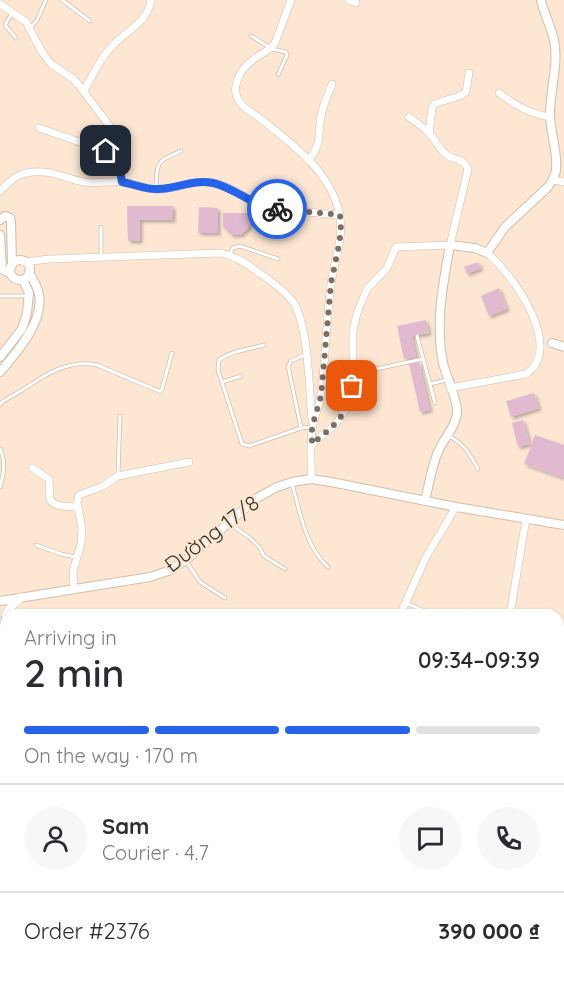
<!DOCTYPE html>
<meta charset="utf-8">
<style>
body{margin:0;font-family:Quicksand,sans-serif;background:#f7f7f7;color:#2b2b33;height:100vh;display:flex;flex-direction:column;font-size:22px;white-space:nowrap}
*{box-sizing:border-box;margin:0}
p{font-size:20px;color:#7c7c81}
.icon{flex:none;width:33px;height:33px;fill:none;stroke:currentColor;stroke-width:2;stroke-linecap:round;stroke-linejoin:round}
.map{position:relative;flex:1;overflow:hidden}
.panel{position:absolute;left:0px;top:609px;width:564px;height:372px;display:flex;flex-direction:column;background:#fff;border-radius:18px 18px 0 0;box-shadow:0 2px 4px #0004}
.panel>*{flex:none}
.pin{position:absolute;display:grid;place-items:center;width:51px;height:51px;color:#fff;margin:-26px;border-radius:12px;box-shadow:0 3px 9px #0006}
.courier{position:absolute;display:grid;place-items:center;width:60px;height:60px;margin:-30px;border:4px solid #2563eb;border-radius:50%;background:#fff;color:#222;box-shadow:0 2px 8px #0007}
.head em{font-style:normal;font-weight:600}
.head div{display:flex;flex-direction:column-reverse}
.head{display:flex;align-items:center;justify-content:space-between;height:102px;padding:0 24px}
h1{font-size:39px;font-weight:600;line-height:45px}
.bar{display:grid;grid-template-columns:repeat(4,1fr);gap:9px 6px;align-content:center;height:72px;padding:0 24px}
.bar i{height:8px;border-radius:4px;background:#e1e1e2}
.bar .active{background:#2563eb}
.bar p{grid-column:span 4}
.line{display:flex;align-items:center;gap:15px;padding:0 24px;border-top:2px solid #e1e1e2}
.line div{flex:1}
.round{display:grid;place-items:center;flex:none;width:63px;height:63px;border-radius:32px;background:#f7f7f7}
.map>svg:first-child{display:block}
.green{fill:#b0d1be}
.water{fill:#7d9bb7}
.building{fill:#e1bad1;filter:url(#shadow)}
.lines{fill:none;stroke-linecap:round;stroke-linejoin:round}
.service-casing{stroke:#d2bdaa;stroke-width:4.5}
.minor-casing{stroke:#d2bdaa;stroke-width:8}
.tertiary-casing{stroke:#d2bdaa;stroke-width:10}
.secondary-casing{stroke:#d2bdaa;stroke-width:10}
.service{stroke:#fff;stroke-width:3}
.minor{stroke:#fff;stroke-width:7}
.tertiary{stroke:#fff;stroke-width:8}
.secondary{stroke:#fff;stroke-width:9}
.done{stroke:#7c6f63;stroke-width:6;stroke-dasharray:0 10.8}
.route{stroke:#2563eb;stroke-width:8}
.labels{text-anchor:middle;stroke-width:4.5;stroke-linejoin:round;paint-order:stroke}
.street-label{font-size:21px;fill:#372f27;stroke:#fde7d3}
</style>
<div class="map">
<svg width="564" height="981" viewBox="0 0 564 981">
<defs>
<filter id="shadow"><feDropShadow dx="2.5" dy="2.5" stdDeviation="1.5" flood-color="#0004"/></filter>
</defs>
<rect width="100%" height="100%" fill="#fde7d3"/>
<path class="green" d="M 558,931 L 564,935 L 564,981 L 35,981 L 38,975 L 558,975 Z"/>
<g class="water">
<path d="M 564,746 L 564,875 L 558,873 L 558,753 Z"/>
<path d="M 49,975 L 142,975 L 148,981 L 45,981 Z"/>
<path d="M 292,975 L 515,975 L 526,981 L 290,981 Z"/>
</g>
<g class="building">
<path d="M 127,206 L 173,206 L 173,220 L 140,220 L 140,241 L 128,241 Z"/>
<path d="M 199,207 L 218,208 L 218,233 L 198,233 Z"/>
<path d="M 223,213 L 250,213 L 250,226 L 241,235 L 232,235 L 223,227 Z"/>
<path d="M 478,262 L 481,268 L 467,274 L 464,267 Z"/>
<path d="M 499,288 L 507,309 L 489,316 L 481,296 Z"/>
<path d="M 426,320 L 429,333 L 412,336 L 416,357 L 404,359 L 397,326 Z"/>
<path d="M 419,362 L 430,410 L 420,412 L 409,364 Z"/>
<path d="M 534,393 L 539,408 L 511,417 L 506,401 Z"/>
<path d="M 523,420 L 530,444 L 518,447 L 512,423 Z"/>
<path d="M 535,435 L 564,445 L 564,478 L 524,464 Z"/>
</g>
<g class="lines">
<g class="service-casing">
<g id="service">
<path d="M 62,0 L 90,21"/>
<path d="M 12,13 L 5,25 L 16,38"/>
<path d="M 31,27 L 37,20 L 46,0"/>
<path d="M 251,36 L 272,49 L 286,52 L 287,55 L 278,75"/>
<path d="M 156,188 C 157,160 157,162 181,151"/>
<path d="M 230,254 L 233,248 L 240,246 L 278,259"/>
<path d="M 101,255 L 101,227"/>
<path d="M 0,296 L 28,296"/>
<path d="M 417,336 L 435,403"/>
<path d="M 264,345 C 250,349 231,351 219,360 L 218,370 L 242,444 L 249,446 L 301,428 L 312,427"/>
<path d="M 376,369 L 423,359"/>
<path d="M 222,382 L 241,376"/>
<path d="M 430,384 L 446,380"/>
<path d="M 0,404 C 7,398 16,394 24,389 C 46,374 69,359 97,365 L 161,392 L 172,353"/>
<path d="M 301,428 L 288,366 L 291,361 L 305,355"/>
<path d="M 449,436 C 464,444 470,454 478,469"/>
<path d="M 0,449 C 6,461 4,474 0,487"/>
<path d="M 118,474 L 120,416"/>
<path d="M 292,484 C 300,512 305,546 328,567"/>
<path d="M 229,523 L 250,538 L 259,547 L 264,556 L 285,569"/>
<path d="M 36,545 L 61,554 L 75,557"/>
<path d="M 186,561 L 200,582 L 225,598"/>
<path d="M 406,603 L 432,614"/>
<path d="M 0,815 L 6,818"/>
</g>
</g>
<g class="minor-casing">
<g id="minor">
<path d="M 291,0 L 275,43 C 271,50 264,52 257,57 C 247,63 241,70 237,81 C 234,90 236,99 243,106 C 248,111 256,115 261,119 C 292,144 330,171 339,212 C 345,237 334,260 331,284 C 326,321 326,357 321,394 C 320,404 315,414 313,425 C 309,440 312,463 311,479"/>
<path d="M 349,0 L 356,3"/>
<path d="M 0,4 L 26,22 L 42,52 L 51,64 L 72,78 L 78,84 L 108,124 L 115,136 L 122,182"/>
<path d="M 84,91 C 93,74 101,57 115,43 C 130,29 147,22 151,0"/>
<path d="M 499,93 C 515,105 530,114 550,117"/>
<path d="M 39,128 L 106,151 L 117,153"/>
<path d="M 429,133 L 432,108 L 434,104 L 462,95 L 466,92 L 469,73"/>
<path d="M 309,160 C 323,141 317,137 321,116 C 323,105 328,95 332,84"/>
<path d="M 554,180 L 564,182"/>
<path d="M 0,191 C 8,184 14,175 26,173 C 50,168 62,178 84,182 C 96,184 109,181 121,182 C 131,182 141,188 152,189 C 174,192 190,178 215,183 C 236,188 252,204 273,209 L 340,215"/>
<path d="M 24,262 L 50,259 L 220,253 C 236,256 248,265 261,274 C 272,282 285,291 293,302 C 309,326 309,391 312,421"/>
<path d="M 450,388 L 526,374 C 564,349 516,277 487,253"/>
<path d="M 312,444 L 335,425 L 346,409 L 350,398 L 353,369 L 353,331 L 357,313 L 367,289 L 387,268 L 396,247 L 450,245 L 468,169 C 464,159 456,160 448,156 C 439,150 436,140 429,133 C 423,127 416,122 409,117"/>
<path d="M 32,468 L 49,479 L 50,500 C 57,508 67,506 77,507"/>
<path d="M 74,589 L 73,571 L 81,544 L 82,528 L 77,503 L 79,495 L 103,486 L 118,476 L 189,462"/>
<path d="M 400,615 L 426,557 L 456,507"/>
<path d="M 468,615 L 469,613"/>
<path d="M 510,615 L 526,519"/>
<path d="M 558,722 L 564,716"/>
<path d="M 12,981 L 15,975"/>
</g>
</g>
<g class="tertiary-casing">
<g id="tertiary">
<path d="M 0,220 L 5,216 L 10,218 L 11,221 L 12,265"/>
<path d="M 0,235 L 2,268 L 3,270 L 10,273"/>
<circle cx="20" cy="270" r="10"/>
<path d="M 552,343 L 564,347"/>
<path d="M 0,357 L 22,329 L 27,313 L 29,293 L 23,280"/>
<path d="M 0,372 C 17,352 44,322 39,294 C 37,286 33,279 29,273"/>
<path d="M 425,501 C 429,485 431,468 438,452 C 443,439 457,426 457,411 C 458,401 446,376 443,363 C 435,323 443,284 450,245 L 475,248 L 487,253 L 505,227 L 548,187 C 552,181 555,177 556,170 C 558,151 550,133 550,114 C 550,90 559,63 554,40 C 551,26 544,14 541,0"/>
<path d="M 0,601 L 150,577 L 168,571 L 186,560 L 257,498 L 277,487 L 292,482 L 311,479 L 331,482 L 456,507 L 564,525"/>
</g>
</g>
<g class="secondary-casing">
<g id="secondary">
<path d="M 6,615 L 12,605 L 20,598"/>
<path d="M 6,619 L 6,631"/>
<path d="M 0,635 L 6,638"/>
<path d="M 0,656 L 6,659"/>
<path d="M 558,902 L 564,906"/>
<path d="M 558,924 L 564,927"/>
</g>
</g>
<use href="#service" class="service"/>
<use href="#minor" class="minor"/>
<use href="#tertiary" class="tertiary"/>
<use href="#secondary" class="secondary"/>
</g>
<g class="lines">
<path class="done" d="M 277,209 L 340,215 L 341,230 L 339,245 L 331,283 L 321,396 L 312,427 L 312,444 C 334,426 348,416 352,386"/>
<path class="route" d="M 106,151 L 117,153 L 122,182 C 134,184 146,190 158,189 C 179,189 190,179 213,183 C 236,188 253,207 277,209"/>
</g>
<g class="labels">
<g class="street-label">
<text transform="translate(212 534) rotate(-37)" y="7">Đường 17/8</text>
</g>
</g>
</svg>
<div class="pin" style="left:352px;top:386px;background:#ea580c"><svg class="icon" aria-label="bag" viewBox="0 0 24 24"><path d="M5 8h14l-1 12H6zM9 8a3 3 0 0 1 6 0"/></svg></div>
<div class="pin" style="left:106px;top:151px;background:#1f2937"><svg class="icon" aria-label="home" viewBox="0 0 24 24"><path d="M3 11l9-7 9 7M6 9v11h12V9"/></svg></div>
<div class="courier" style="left:277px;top:209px"><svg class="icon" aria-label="bike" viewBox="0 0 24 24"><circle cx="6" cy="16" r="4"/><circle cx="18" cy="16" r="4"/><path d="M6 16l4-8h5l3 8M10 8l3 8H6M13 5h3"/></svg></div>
<section class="panel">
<div class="head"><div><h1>2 min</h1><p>Arriving in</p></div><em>09:34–09:39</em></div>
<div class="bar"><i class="active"></i><i class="active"></i><i class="active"></i><i></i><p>On the way · 170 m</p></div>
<div class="line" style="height:108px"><a class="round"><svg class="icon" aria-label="person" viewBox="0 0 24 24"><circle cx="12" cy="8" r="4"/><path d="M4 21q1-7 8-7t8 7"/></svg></a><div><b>Sam</b><p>Courier · 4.7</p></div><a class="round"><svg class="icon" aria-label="chat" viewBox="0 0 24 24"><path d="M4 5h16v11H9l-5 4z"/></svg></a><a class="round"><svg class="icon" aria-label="phone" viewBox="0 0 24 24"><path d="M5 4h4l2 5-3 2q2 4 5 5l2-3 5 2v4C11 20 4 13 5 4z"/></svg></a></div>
<div class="line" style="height:78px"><div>Order #2376</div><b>390 000 ₫</b></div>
</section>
</div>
